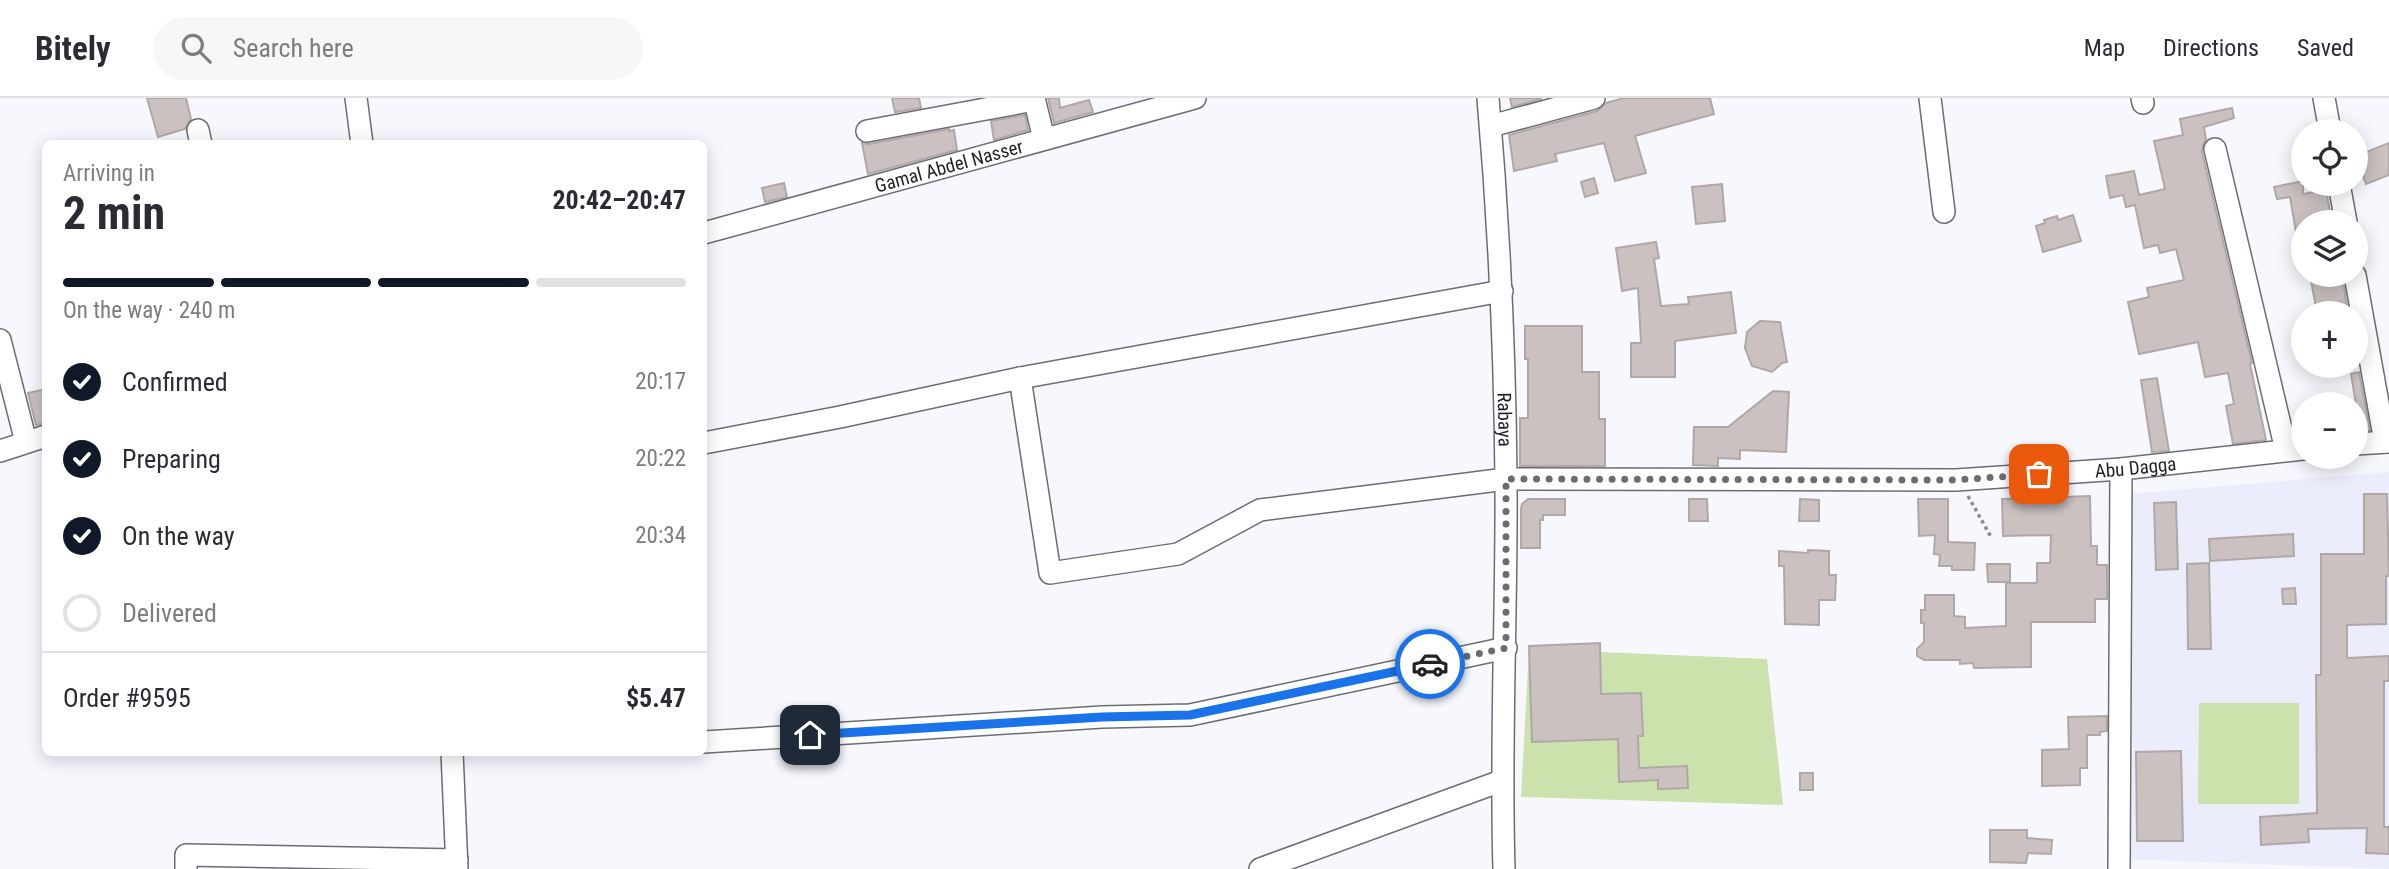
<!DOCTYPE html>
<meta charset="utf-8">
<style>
body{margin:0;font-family:"Roboto Condensed",sans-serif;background:#f7f7f7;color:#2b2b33;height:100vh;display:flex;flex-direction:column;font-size:26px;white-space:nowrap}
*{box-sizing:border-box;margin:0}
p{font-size:23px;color:#7c7c81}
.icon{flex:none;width:38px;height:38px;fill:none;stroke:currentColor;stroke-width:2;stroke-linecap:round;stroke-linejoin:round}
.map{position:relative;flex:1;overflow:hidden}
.panel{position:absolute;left:42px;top:42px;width:665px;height:616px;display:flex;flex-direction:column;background:#fff;border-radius:10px;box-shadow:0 4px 18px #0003}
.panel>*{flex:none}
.fabs{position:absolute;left:2291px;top:21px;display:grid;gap:14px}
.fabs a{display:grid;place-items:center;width:77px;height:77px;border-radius:50%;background:#fff;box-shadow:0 4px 18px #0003;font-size:35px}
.pin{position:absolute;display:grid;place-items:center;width:60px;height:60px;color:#fff;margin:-30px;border-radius:14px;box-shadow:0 4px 10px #0006}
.courier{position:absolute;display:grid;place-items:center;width:70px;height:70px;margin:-35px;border:5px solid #1a73e8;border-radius:50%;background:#fff;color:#222;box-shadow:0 2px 9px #0007}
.summary em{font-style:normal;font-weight:700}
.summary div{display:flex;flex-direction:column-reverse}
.summary{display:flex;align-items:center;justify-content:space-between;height:119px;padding:0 21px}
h1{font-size:46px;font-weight:700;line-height:52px}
.bar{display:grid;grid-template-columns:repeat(4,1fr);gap:10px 7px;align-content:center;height:84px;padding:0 21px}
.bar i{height:9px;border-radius:5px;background:#e1e1e2}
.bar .on{background:#111827}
.bar p{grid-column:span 4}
.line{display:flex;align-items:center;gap:18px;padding:0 21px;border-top:2px solid #e1e1e2}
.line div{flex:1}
ol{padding:0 21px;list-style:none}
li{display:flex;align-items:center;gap:21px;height:77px}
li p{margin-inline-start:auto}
li .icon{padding:7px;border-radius:50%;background:#111827;color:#fff;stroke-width:4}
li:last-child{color:#7c7c81}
li i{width:38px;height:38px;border:4px solid #e1e1e2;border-radius:50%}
header{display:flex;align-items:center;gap:42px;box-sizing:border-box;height:98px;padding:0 35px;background:#fff;border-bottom:2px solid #e1e1e2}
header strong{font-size:33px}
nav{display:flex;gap:38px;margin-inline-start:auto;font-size:24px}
.search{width:490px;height:63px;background:#f7f7f7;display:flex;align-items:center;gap:18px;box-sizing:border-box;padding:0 24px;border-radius:38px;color:#7c7c81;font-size:26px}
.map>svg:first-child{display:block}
.built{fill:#ebedfc}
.green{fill:#cbe2ac}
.building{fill:#cac1c0;stroke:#b0a8a6;stroke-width:2}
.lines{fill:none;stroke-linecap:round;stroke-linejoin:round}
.minor-casing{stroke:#6c6d73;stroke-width:24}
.path{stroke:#8b8c90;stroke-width:3.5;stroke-dasharray:3.5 3.5;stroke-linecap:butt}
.minor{stroke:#fff;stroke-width:21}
.done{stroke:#6b6c6f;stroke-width:7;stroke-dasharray:0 12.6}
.route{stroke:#1a73e8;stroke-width:9}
.labels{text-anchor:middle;stroke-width:5;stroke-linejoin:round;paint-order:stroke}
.street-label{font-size:19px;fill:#1f2022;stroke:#fff}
</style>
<header>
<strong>Bitely</strong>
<div class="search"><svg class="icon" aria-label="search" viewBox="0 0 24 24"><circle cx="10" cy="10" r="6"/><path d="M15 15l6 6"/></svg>Search here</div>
<nav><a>Map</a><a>Directions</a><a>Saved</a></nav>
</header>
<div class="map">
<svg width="2389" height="771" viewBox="0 0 2389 771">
<rect width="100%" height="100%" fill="#f7f8fe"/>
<path class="built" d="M 2389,374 L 2389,771 L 2120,761 L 2126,396 Z"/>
<g class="green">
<path d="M 1529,551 L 1767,561 L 1783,707 L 1521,699 Z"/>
<path d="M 2199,605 L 2299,605 L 2299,706 L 2198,706 Z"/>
</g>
<g class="building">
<path d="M 147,0 L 186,0 L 191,21 L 185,31 L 158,39 Z"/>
<path d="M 892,0 L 919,0 L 921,10 L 895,14 Z"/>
<path d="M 1048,0 L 1059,0 L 1060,10 L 1089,2 L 1093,14 L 1054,25 Z"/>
<path d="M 1510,0 L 1541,0 L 1541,1 L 1512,9 Z"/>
<path d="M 1624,0 L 1710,0 L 1714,16 L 1635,38 L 1646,75 L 1615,83 L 1604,45 L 1555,56 L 1557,63 L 1514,73 L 1509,37 L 1597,13 L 1606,5 Z"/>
<path d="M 2232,10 L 2234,20 L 2204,29 L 2206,41 L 2203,47 L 2202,54 L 2252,265 L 2250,266 L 2266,342 L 2233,346 L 2226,308 L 2234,306 L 2228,275 L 2205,279 L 2198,244 L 2139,256 L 2128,204 L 2149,199 L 2147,190 L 2184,182 L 2176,151 L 2160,155 L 2158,147 L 2144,150 L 2135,107 L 2126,109 L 2123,97 L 2110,100 L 2106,78 L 2134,73 L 2139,97 L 2165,91 L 2154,43 L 2183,37 L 2180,21 Z"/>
<path d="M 1025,17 L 1028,32 L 994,42 L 991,23 Z"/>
<path d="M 949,31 L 949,33 L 954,32 L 957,52 L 868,76 L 862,45 L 869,46 Z"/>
<path d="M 2389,45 L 2389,77 L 2366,86 L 2356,58 Z"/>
<path d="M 1594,80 L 1598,95 L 1585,99 L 1581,84 Z"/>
<path d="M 2303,83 L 2303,96 L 2326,92 L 2332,124 L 2303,124 L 2303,133 L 2296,134 L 2290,99 L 2277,101 L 2274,89 Z"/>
<path d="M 784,85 L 787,99 L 765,104 L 762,90 Z"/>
<path d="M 1722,86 L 1725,123 L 1696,126 L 1692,89 Z"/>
<path d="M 2073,117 L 2081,143 L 2043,154 L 2036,128 L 2045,125 L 2044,122 L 2057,118 L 2058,122 Z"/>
<path d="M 1656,144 L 1659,160 L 1654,161 L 1661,208 L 1689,206 L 1688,199 L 1731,194 L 1736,235 L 1675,243 L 1675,279 L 1631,279 L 1631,245 L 1641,245 L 1638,190 L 1622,193 L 1616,150 Z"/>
<path d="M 2310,177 L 2342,177 L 2348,215 L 2317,215 Z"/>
<path d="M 1760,223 L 1780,224 L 1787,264 L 1782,265 L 1772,274 L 1752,268 L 1745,250 L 1747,234 Z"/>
<path d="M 1525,228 L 1582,228 L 1582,274 L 1599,274 L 1599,321 L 1605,321 L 1605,368 L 1520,368 L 1520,320 L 1528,320 L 1528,261 L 1525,261 Z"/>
<path d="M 2359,274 L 2370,332 L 2356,333 L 2356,306 L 2351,276 Z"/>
<path d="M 2157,280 L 2169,353 L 2152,354 L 2141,282 Z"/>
<path d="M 46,291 L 46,325 L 36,327 L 28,295 Z"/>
<path d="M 1773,293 L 1789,294 L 1786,354 L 1740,352 L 1740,361 L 1718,360 L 1718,368 L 1693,367 L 1694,329 L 1728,329 Z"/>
<path d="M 2364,396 L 2387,396 L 2389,478 L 2386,478 L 2386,526 L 2347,527 L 2347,560 L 2389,558 L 2389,583 L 2384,583 L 2384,729 L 2389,729 L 2389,756 L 2366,755 L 2367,730 L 2308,731 L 2309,744 L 2261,747 L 2260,719 L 2317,715 L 2316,577 L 2321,577 L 2321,456 L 2364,456 Z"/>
<path d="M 2090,398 L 2091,448 L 2097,448 L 2097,467 L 2107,467 L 2107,501 L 2095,501 L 2095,524 L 2031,524 L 2031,569 L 1974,570 L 1973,565 L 1960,566 L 1960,562 L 1924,562 L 1917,558 L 1917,551 L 1924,544 L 1924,525 L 1921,525 L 1921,512 L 1925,512 L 1925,497 L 1954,497 L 1954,518 L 1965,519 L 1965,530 L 2006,528 L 2006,485 L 2037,485 L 2037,465 L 2050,465 L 2051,437 L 2003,438 L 2002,401 Z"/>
<path d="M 1528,401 L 1565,401 L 1565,417 L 1543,417 L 1543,422 L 1540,422 L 1540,450 L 1521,450 L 1521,411 L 1522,406 Z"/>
<path d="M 1689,401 L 1707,401 L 1708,423 L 1689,423 Z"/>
<path d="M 1800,401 L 1819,402 L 1819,423 L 1799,423 Z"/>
<path d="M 1918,401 L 1948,401 L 1948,444 L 1975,445 L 1974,472 L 1952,472 L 1952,468 L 1939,468 L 1940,457 L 1934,456 L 1935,437 L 1919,438 Z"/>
<path d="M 2176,404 L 2178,471 L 2156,472 L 2154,405 Z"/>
<path d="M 2293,436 L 2294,458 L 2210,463 L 2209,441 Z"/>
<path d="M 1808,452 L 1829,453 L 1829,477 L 1836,477 L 1835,502 L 1819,502 L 1819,527 L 1785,526 L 1784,468 L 1779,468 L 1779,453 L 1808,455 Z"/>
<path d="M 2209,465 L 2211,551 L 2188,551 L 2187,466 Z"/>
<path d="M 1987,466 L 2010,466 L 2010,484 L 1988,484 Z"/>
<path d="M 2295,490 L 2296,506 L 2283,506 L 2282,491 Z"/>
<path d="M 1600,545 L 1601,596 L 1641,595 L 1643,638 L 1638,638 L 1639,670 L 1687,668 L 1688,690 L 1658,691 L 1658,682 L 1619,684 L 1618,641 L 1532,644 L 1529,548 Z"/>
<path d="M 2107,618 L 2107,633 L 2100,634 L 2100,637 L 2087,637 L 2087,670 L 2080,670 L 2080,687 L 2042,688 L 2042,652 L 2069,651 L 2068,619 Z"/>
<path d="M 2181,653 L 2183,743 L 2137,743 L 2136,654 Z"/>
<rect x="1800" y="675" width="13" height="17"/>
<path d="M 1990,732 L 2027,732 L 2027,740 L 2052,742 L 2051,756 L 2028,755 L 2026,765 L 1990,764 Z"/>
</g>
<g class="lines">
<g class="minor-casing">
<g id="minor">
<path d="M 356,0 L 362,46"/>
<path d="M 1034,0 L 1044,41"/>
<path id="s1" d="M 1488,0 C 1499,127 1505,255 1506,383 C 1507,512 1500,642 1504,771"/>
<path d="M 1930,0 L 1944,114"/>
<path d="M 2142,0 L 2143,5"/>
<path d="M 2324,0 L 2330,33"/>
<path d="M 1491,28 L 1594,0"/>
<path d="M 198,32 L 201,46"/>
<path d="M 867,33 L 1034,2"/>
<path d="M 2215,51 L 2286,352"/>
<path d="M 2339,86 L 2346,124"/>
<path id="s2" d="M 704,135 L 1195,0"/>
<path d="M 2355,177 L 2385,344"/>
<path d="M 0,242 L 26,344"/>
<path d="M 1020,280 L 1050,475 L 1178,456 L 1260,412 L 1506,381"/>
<path d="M 704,345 L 840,319 L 1020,280 L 1502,193"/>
<path d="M 2356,346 L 2389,344"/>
<path d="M 0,353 L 46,338"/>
<path id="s3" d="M 1506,381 L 1956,382 L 2121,371 L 2303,351"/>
<path d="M 704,644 L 1102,619 L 1190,617 L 1506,550"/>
<path d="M 452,654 L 457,771"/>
<path d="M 186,771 L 186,757 L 457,762"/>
<path d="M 1260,771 L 1501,683"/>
<path d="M 2119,771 L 2121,371"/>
</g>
</g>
<path class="path" d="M 1968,398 L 1991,439"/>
<use href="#minor" class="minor"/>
</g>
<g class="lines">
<path class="done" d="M 1430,566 L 1506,550 L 1506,381 L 1956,382 L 2039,376"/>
<path class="route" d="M 810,637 L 1102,619 L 1190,617 L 1430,566"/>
</g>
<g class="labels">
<g class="street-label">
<text dy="7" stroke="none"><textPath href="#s2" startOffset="254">Gamal Abdel Nasser</textPath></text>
<text dy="7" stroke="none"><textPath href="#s1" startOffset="322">Rabaya</textPath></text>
<text dy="7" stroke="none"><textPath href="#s3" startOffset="630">Abu Dagga</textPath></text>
</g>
</g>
</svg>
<div class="fabs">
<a><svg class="icon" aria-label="locate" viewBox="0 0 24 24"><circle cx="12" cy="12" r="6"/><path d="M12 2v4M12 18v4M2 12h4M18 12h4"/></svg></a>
<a><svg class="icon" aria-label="layers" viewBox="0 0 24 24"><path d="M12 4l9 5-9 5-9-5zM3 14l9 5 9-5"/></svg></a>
<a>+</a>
<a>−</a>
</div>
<div class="pin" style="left:2039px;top:376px;background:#ea580c"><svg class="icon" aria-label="bag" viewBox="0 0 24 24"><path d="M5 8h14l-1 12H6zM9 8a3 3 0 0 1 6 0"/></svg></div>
<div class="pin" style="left:810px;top:637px;background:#1f2937"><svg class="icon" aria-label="home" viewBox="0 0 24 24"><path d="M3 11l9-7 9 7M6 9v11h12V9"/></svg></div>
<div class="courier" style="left:1430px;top:566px"><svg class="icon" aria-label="car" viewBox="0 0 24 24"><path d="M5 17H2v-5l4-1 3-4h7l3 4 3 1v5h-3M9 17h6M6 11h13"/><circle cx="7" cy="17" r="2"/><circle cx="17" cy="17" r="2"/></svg></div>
<section class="panel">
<div class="summary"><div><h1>2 min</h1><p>Arriving in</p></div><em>20:42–20:47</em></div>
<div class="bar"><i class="on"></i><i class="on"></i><i class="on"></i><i></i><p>On the way · 240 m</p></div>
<ol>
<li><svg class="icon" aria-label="check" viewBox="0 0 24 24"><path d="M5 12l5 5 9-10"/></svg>Confirmed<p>20:17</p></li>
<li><svg class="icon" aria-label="check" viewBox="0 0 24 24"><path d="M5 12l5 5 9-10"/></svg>Preparing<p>20:22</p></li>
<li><svg class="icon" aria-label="check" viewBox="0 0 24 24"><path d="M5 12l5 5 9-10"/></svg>On the way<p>20:34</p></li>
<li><i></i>Delivered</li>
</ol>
<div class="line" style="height:91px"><div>Order #9595</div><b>$5.47</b></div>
</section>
</div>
